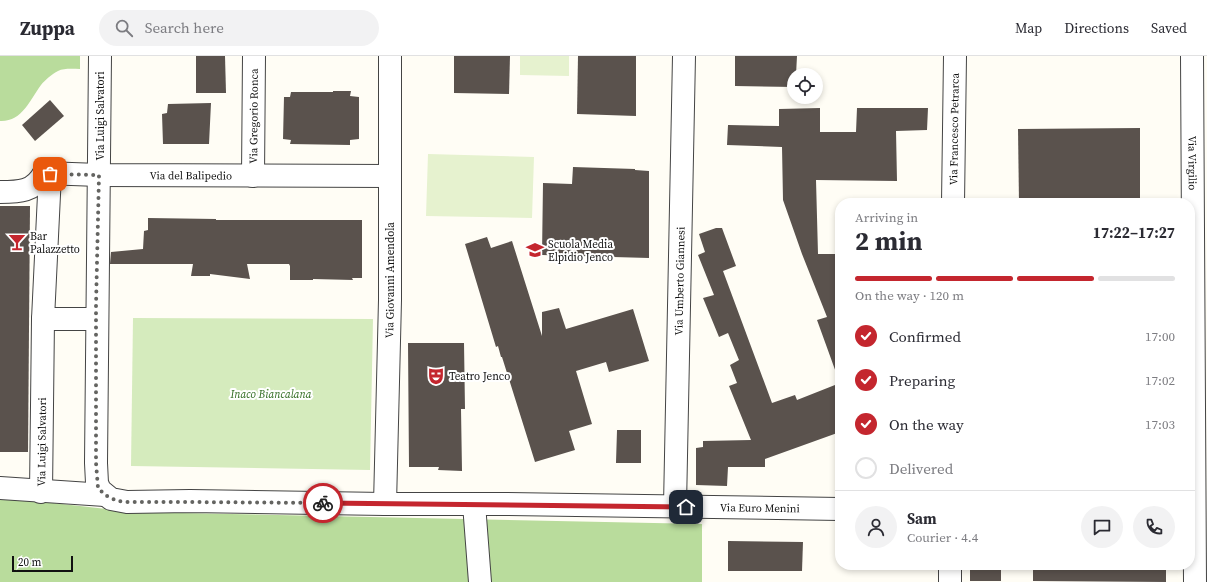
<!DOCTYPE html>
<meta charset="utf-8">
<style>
body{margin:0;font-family:"Source Serif 4",serif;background:#f2f2f3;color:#2b2b33;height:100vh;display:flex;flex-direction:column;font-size:15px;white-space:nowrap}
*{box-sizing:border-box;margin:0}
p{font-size:13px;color:#7c7c81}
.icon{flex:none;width:22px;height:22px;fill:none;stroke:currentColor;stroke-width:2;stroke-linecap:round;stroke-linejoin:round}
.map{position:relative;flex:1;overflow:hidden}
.details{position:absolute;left:835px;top:142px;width:360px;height:372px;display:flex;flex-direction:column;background:#fff;border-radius:16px;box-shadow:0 2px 6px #0003}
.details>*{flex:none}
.controls{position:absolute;left:787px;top:12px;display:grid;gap:8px}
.controls a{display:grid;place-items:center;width:36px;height:36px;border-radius:50%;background:#fff;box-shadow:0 2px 6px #0003;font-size:20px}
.scale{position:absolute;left:12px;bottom:10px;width:61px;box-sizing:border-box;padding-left:4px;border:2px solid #111;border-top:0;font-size:11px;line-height:14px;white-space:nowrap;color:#111;-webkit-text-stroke:3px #fff;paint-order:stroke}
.pin{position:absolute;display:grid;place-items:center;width:34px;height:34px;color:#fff;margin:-17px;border-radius:8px;box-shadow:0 2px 6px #0006}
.courier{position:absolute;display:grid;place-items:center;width:40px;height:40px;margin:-20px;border:3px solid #c4262e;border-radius:50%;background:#fff;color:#222;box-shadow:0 1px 5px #0007}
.overview em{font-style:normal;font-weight:700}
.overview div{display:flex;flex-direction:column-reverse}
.overview{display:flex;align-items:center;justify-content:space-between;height:68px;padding:0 20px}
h1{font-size:26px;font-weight:700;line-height:30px}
.bar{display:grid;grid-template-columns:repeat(4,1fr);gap:6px 4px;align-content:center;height:48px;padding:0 20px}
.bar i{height:5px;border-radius:3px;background:#e1e1e2}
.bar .on{background:#c4262e}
.bar p{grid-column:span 4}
.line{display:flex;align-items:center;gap:10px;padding:0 20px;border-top:1px solid #e1e1e2}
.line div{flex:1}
.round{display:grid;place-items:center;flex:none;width:42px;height:42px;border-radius:21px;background:#f2f2f3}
ol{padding:0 20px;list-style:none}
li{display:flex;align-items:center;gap:12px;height:44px}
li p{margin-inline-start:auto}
li .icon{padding:4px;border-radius:50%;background:#c4262e;color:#fff;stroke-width:4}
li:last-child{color:#7c7c81}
li i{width:22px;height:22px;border:2px solid #e1e1e2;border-radius:50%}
header{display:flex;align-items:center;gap:24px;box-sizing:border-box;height:56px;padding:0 20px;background:#fff;border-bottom:1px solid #e1e1e2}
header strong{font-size:19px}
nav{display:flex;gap:22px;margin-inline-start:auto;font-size:14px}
.search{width:280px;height:36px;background:#f2f2f3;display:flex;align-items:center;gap:10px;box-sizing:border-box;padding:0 14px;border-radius:22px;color:#7c7c81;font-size:15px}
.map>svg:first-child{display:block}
.green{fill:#d5ebbd}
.forest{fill:#b9dc9c}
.pitch{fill:#e6f2cf}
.building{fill:#5a524d}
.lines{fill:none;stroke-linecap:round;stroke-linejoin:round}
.minor-casing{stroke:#444;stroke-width:24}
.minor{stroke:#fff;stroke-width:22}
.done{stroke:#646461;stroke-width:4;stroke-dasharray:0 7.2}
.route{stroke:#c4262e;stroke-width:5}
.labels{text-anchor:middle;stroke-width:4;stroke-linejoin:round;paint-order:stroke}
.street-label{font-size:11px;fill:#111;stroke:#fff}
.poi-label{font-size:11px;fill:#111;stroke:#fff;text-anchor:start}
.park-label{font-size:11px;font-style:italic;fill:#2f6b1f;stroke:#fff}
</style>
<header>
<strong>Zuppa</strong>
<div class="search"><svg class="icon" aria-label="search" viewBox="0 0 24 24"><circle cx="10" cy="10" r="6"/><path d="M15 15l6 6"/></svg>Search here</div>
<nav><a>Map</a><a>Directions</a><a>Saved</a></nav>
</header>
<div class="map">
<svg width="1207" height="526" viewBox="0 0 1207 526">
<rect width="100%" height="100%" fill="#fffdf5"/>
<path class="green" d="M 133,262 L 373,263 L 370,414 L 131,410 Z"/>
<g class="forest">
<path d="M 0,0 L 80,0 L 80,13 C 73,13 64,12 58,15 C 52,18 45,24 41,29 C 30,44 22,66 0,65 Z"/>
<path d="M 0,441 L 133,456 L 702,468 L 702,526 L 0,526 Z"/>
</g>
<g class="pitch">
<path d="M 520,0 L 569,0 L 569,20 L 520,19 Z"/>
<path d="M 428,98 L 534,101 L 532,162 L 426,160 Z"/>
</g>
<g class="building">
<path d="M 196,0 L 225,0 L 226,37 L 196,37 Z"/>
<path d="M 454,0 L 510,0 L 509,38 L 454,37 Z"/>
<path d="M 578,0 L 636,0 L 636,60 L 577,58 Z"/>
<path d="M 735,0 L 797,0 L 796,19 L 794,19 L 794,31 L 735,30 Z"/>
<path d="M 333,35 L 351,35 L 350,40 L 359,41 L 359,83 L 350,84 L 350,89 L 290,88 L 291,84 L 283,83 L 284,41 L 290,41 L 291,36 L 333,36 Z"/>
<path d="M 50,44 L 64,60 L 35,85 L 22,69 Z"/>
<path d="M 211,47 L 209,88 L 163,88 L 162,58 L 167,57 L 168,48 Z"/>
<path d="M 820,52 L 820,76 L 856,76 L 857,52 L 928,52 L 927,74 L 896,75 L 897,125 L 816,124 L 818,198 L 840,198 L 840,322 L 838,322 L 817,264 L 827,261 L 802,198 L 783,144 L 782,91 L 727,89 L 728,69 L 779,70 L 779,53 Z"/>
<path d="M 1140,72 L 1140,147 L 1019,147 L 1018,73 Z"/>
<path d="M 573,111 L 635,113 L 635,114 L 649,115 L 649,202 L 542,199 L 543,127 L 572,128 Z"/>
<path d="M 0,150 L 30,150 L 28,396 L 0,396 Z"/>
<path d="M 148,162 L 216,163 L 216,164 L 362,164 L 362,222 L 352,222 L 353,224 L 313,223 L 313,224 L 290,224 L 290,210 L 289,208 L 247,208 L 250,223 L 210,218 L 210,220 L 191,220 L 193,208 L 110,208 L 111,196 L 143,193 L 144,175 L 148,174 Z"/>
<path d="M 716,172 L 722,172 L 736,210 L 723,215 L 772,347 L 795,339 L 797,344 L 840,327 L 840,376 L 765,403 L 765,411 L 728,411 L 727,430 L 696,429 L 696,392 L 703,391 L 703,385 L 751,384 L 729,330 L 737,327 L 730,309 L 739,304 L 728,277 L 719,281 L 703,242 L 714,239 L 698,199 L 705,196 L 699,178 Z"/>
<path d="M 487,181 L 491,192 L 512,185 L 542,280 L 542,256 L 559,252 L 566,273 L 633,253 L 649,305 L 609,316 L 606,306 L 576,315 L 592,368 L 569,375 L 575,394 L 535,406 L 502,301 L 501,301 L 498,290 L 496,291 L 465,188 Z"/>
<path d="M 408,287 L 464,287 L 465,353 L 461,353 L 462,415 L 438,414 L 439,411 L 409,411 Z"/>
<path d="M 617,374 L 641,374 L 641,407 L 616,407 Z"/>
<path d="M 728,485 L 803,486 L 802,515 L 728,515 Z"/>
<rect x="970" y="509" width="31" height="16"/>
<path d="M 1033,509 L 1166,509 L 1166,526 L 1033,525 Z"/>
</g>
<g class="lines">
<g class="minor-casing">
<g id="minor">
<path id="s1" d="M 100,0 L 96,407 L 97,427 L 100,434 L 111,443 L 127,446 L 190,445 L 385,448 L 507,448 L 840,453"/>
<path id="s2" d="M 1192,0 L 1195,526"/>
<path id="s3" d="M 253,120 L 254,0"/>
<path id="s4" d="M 0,136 C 19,136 34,136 44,117 L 99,119 L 390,120"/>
<path id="s5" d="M 953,147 L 955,0"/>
<path d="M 43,263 L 96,263"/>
<path d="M 0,432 L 105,439"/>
<path id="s6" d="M 41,436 L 43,263 L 50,118"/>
<path id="s7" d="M 385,448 L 390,244 L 390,0"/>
<path d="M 474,448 L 480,526"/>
<path id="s8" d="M 675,450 L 684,0"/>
<path d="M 950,509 L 950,526"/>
</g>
</g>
<use href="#minor" class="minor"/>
</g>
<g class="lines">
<path class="done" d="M 50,118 L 99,119 L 96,250 L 96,407 L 98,432 L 105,439 L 117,445 L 127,446 L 190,446 L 323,447"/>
<path class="route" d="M 323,447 L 686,451"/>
</g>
<defs>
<g id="bar-bare" transform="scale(1.38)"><path d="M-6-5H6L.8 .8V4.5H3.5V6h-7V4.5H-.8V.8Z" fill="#c4262e" stroke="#fff" stroke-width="2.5" paint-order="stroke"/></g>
<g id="school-bare" transform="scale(1.38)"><path d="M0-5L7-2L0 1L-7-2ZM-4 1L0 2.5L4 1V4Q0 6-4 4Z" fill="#c4262e" stroke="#fff" stroke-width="2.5" paint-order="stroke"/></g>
<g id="theatre-bare" transform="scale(1.38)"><path d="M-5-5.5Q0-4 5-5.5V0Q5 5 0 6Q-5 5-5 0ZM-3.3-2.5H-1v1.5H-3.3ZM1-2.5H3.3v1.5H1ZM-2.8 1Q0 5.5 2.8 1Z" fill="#c4262e" stroke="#fff" stroke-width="2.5" paint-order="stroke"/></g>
</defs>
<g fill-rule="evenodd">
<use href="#bar-bare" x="17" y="186"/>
<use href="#school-bare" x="535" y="194"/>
<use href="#theatre-bare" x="436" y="320"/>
</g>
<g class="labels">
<g class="street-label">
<text transform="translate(100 60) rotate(-90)" y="4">Via Luigi Salvatori</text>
<text dy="4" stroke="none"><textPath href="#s3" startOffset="60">Via Gregorio Ronca</textPath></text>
<text dy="4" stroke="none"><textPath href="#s5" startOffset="74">Via Francesco Petrarca</textPath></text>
<text dy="4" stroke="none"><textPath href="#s2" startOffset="107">Via Virgilio</textPath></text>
<text dy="4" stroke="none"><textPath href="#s4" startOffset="198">Via del Balipedio</textPath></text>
<text dy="4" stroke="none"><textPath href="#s7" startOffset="224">Via Giovanni Amendola</textPath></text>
<text dy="4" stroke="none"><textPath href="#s8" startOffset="225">Via Umberto Giannesi</textPath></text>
<text dy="4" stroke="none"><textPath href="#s6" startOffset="50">Via Luigi Salvatori</textPath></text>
<text dy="4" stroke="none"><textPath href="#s1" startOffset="1098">Via Euro Menini</textPath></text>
</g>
<g class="poi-label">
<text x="30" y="184">Bar<tspan x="30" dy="13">Palazzetto</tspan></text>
<text x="548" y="192">Scuola Media<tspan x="548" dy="13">Elpidio Jenco</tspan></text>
<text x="449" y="324">Teatro Jenco</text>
</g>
<g class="park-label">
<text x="271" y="342">Inaco Biancalana</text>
</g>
</g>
</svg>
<div class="controls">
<a><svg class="icon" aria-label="locate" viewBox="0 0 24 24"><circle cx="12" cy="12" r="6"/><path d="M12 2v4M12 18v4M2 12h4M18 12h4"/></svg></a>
</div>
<div class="scale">20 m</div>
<div class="pin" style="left:50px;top:118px;background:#ea580c"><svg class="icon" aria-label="bag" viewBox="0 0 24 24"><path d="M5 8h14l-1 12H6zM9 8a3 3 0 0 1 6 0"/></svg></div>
<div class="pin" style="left:686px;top:451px;background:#1f2937"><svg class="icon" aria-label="home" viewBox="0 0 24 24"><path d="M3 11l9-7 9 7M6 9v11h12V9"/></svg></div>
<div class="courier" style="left:323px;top:447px"><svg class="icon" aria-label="bike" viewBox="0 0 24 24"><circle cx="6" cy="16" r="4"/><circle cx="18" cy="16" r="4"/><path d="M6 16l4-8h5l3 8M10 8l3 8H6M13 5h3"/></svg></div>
<section class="details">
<div class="overview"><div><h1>2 min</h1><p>Arriving in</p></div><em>17:22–17:27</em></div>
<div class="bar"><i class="on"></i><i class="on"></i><i class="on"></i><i></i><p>On the way · 120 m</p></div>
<ol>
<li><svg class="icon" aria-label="check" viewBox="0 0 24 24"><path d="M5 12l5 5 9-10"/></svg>Confirmed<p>17:00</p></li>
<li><svg class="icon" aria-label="check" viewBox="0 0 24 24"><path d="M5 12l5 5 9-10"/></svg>Preparing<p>17:02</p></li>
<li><svg class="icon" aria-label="check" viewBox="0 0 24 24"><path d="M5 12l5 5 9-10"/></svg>On the way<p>17:03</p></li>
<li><i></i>Delivered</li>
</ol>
<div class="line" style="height:72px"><a class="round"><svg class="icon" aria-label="person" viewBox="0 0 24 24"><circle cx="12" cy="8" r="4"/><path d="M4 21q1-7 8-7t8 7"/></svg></a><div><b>Sam</b><p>Courier · 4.4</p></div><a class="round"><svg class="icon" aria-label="chat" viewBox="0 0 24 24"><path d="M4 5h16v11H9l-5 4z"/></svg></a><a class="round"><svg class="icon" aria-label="phone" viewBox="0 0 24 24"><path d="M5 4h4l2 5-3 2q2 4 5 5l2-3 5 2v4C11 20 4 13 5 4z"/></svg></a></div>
</section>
</div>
